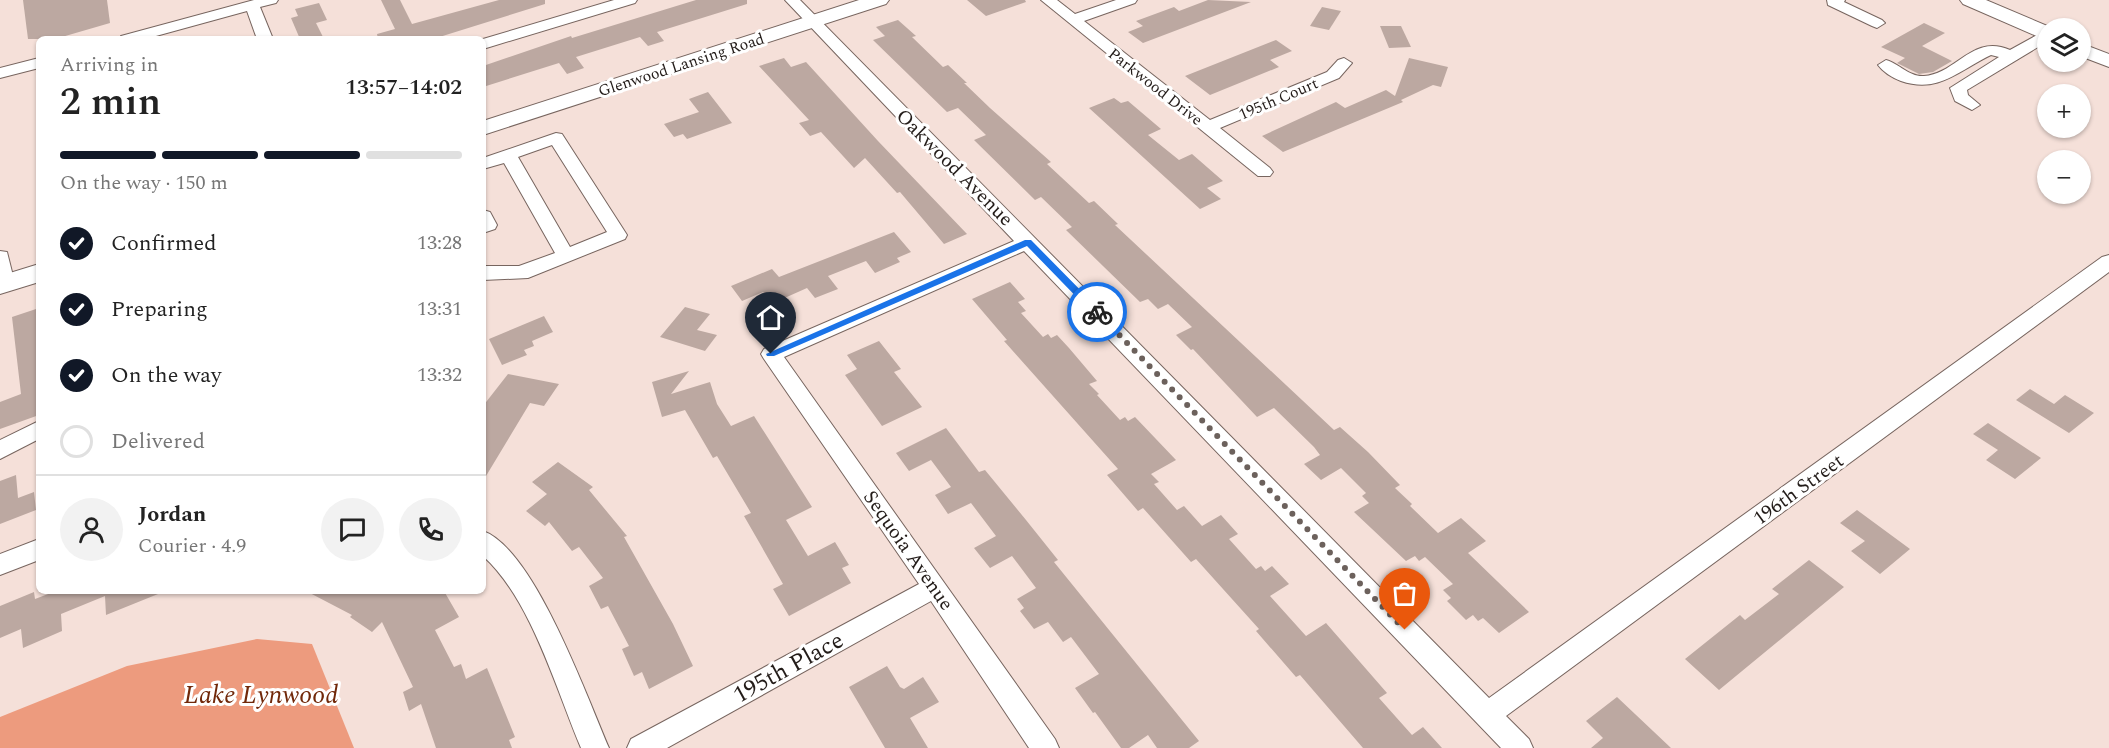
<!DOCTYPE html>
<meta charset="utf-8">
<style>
body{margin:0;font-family:Spectral,serif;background:#f2f2f2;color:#222;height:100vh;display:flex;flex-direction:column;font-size:22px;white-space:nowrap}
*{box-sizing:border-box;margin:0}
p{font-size:20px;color:#767676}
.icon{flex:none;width:33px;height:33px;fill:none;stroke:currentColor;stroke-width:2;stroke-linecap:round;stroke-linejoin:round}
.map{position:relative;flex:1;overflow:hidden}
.drawer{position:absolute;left:36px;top:36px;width:450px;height:558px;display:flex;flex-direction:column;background:#fff;border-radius:9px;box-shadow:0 2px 4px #0004}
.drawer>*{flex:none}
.buttons{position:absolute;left:2037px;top:18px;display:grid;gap:12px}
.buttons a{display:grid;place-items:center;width:54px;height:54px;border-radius:50%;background:#fff;box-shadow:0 2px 4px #0004;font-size:30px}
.pin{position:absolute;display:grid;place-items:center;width:51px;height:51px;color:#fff;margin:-62px -26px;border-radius:50% 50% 50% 0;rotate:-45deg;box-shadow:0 0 6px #0007}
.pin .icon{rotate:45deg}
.courier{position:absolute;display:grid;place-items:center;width:60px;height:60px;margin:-30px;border:4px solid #1a73e8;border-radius:50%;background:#fff;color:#222;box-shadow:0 2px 8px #0007}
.head em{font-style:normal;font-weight:600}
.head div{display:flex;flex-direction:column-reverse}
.head{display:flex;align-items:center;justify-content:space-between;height:102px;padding:0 24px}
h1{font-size:39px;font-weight:600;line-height:45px}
.bar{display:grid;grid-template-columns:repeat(4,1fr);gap:9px 6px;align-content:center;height:72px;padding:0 24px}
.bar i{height:8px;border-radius:4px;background:#e0e0e0}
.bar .current{background:#111827}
.bar p{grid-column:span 4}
.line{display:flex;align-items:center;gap:15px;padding:0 24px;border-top:2px solid #e0e0e0}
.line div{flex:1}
.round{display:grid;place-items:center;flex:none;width:63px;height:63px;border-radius:32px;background:#f2f2f2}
ol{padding:0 24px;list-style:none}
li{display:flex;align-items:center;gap:18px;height:66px}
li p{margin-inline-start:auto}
li .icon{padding:6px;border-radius:50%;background:#111827;color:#fff;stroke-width:4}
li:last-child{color:#767676}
li i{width:33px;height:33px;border:3px solid #e0e0e0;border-radius:50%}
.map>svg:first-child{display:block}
.water{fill:#ed9b7e}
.building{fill:#bca8a1}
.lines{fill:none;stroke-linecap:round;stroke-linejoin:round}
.minor-casing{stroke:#77655f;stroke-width:2}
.major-casing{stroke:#77655f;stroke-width:2}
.minor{fill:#fff;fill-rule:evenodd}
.major{fill:#fff;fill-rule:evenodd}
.route{fill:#1a73e8}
.done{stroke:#6c615c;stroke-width:6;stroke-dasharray:0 10.8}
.labels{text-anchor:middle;stroke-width:6;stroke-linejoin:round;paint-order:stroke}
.far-street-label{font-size:16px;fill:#231c19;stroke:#fff}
.street-label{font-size:20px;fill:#231c19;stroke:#fff}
.near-street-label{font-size:24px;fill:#231c19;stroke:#fff}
.near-water-label{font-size:26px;font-style:italic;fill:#712809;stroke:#fff}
</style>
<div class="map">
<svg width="2109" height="748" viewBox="0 0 2109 748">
<rect width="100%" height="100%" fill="#f5e0d9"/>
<path class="water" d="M 257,639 L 312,644 L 354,748 L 0,748 L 0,717 L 127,666 Z"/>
<g class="building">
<path d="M 23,0 L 107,0 L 110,23 L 55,39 L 28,39 Z"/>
<path d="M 381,0 L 400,0 L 412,24 L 499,0 L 545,0 L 545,4 L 433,39 L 378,39 L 377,34 L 395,29 Z"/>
<path d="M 696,0 L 747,0 L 747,4 L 657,32 L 664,41 L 648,46 L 640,37 L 576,57 L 584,68 L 567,74 L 559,63 L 483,87 L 483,66 L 571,36 L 572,38 Z"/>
<path d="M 967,0 L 1025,0 L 1026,2 L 986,16 Z"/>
<path d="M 1208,0 L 1251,2 L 1143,43 L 1128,32 L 1143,26 L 1136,21 L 1174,7 L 1179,11 Z"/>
<path d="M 319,3 L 327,20 L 316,23 L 324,39 L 300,39 L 291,18 L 298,16 L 295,9 Z"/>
<path d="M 1322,7 L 1341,11 L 1329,30 L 1310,26 Z"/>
<path d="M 898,20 L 916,36 L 912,37 L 943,67 L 948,65 L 967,83 L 964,83 L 990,108 L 1051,162 L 1047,164 L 1089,203 L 1094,201 L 1118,224 L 1115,225 L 1334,430 L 1340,427 L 1368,452 L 1400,485 L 1395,488 L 1412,504 L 1410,506 L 1438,533 L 1461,518 L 1486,541 L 1468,553 L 1529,612 L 1499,633 L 1483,618 L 1478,621 L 1473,615 L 1466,620 L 1447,601 L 1451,598 L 1443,590 L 1453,584 L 1425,557 L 1419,561 L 1415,556 L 1406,561 L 1354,512 L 1369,503 L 1362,496 L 1366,493 L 1341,468 L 1321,480 L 1304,464 L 1320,455 L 1314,447 L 1274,408 L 1257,417 L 1193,349 L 1191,350 L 1176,335 L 1192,327 L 1168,304 L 1158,309 L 1148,299 L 1140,302 L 1066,230 L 1072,227 L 1041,197 L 1035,200 L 974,140 L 986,135 L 958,108 L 947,112 L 873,40 L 885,36 L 876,27 Z"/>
<path d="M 1924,23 L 1945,33 L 1922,46 L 1952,61 L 1933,72 L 1919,74 L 1897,63 L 1905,58 L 1881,47 Z"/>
<path d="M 1380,26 L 1401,26 L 1411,47 L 1389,48 Z"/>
<path d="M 1276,40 L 1292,51 L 1270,60 L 1279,67 L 1210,95 L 1185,76 Z"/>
<path d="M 784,58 L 791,67 L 806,62 L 878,141 L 967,234 L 944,244 L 900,192 L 897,193 L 865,158 L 854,168 L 821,132 L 810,136 L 799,123 L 809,120 L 759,66 Z"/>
<path d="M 1409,58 L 1448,67 L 1441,87 L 1433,85 L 1401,100 L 1403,102 L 1283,152 L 1262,136 L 1336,102 L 1345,108 L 1386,90 L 1395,96 Z"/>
<path d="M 708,92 L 732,123 L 687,139 L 683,134 L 674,137 L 664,124 L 699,112 L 689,99 Z"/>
<path d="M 1114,98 L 1121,103 L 1128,101 L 1161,129 L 1148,135 L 1179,160 L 1192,154 L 1223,181 L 1207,188 L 1221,199 L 1200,209 L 1089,108 Z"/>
<path d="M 894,232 L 911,252 L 897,258 L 900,262 L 875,273 L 866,261 L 828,276 L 838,289 L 815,298 L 807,288 L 771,304 L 763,292 L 742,301 L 731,286 L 772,269 L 779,277 Z"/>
<path d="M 1010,282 L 1025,299 L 1018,302 L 1026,311 L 1021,313 L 1043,337 L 1048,334 L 1051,338 L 1057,335 L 1069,348 L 1097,381 L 1089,384 L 1099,394 L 1097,395 L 1120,420 L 1125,417 L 1128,421 L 1135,417 L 1176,460 L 1151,474 L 1159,482 L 1154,484 L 1177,510 L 1184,506 L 1202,526 L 1221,515 L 1238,534 L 1229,539 L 1256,569 L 1261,566 L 1265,571 L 1272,566 L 1289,584 L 1270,596 L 1306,636 L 1326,623 L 1387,693 L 1379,698 L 1412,735 L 1423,727 L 1442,748 L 1363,748 L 1300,675 L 1296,677 L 1256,631 L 1259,629 L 1196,559 L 1191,562 L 1143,508 L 1138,511 L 1107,475 L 1118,469 L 1004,341 L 1007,340 L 972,299 Z"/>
<path d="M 685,307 L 710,314 L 697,330 L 717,335 L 705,351 L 660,337 Z"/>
<path d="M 39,308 L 39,415 L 0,429 L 0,402 L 21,394 L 12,317 Z"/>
<path d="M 544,316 L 553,332 L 532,341 L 534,346 L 524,350 L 527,355 L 502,365 L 489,339 Z"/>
<path d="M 879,341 L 901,369 L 894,372 L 922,407 L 882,426 L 845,375 L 857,369 L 847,355 Z"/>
<path d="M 689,371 L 671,394 L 710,382 L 717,404 L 731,426 L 754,416 L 812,507 L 786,520 L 808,556 L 835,542 L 849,565 L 842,568 L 851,583 L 789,616 L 773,589 L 783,584 L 744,516 L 751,513 L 717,456 L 713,458 L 685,410 L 662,417 L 652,382 Z"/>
<path d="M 508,374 L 559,384 L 544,406 L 530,403 L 483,481 L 483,406 Z"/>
<path d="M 2030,389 L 2054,404 L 2065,395 L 2094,413 L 2069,433 L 2016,400 Z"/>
<path d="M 1988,423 L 2041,458 L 2015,479 L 1986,460 L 1998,450 L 1973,434 Z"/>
<path d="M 946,428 L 979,472 L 985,470 L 1026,520 L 1058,560 L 1054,562 L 1199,741 L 1189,748 L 1157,748 L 1148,735 L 1129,748 L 1121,748 L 1095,712 L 1093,713 L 1075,688 L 1099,674 L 1071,637 L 1063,642 L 1048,622 L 1034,629 L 1020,611 L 1024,608 L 1017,599 L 1036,588 L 1012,556 L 990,568 L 974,548 L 996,536 L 971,503 L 948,514 L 935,495 L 951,487 L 931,460 L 909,471 L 896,453 Z"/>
<path d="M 558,462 L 593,487 L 589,490 L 627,536 L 624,537 L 673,624 L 693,666 L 649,689 L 642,672 L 634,676 L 622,649 L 629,646 L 608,606 L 601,609 L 589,586 L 603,578 L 579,547 L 572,551 L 549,522 L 545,526 L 526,511 L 547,494 L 532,482 Z"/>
<path d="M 16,475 L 18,498 L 34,492 L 36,510 L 0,524 L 0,481 Z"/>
<path d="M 1857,510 L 1910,549 L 1880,574 L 1851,551 L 1865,541 L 1840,523 Z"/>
<path d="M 1809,560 L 1844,587 L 1719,690 L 1685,659 L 1740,615 L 1745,620 L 1779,594 L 1772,589 Z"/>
<path d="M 56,591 L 163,591 L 163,592 L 106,615 L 105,596 L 61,614 L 62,631 L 23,648 L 21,629 L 0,638 L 0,606 L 34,592 L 35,599 Z"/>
<path d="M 306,591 L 444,591 L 459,617 L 435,630 L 454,667 L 461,664 L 466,679 L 487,668 L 515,737 L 509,740 L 512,748 L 436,748 L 421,704 L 409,711 L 403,692 L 413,687 L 382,622 L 372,632 L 350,617 L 352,615 Z"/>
<path d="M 887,666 L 900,687 L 904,689 L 923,677 L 939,702 L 910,718 L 928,748 L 885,748 L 849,687 Z"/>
<path d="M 1617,697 L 1671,748 L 1591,748 L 1603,738 L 1586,721 Z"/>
</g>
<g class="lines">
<g class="minor-casing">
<g id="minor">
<path d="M 254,0 L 278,0 L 276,3 L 260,7 L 273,39 L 257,39 L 247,11 L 145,39 L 119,39 L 121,36 Z"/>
<path d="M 614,0 L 637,0 L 635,3 L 483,49 L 483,39 Z"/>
<path d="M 785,0 L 800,0 L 1489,698 L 2102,257 L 2109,255 L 2109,272 L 1506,716 L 1529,739 L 1533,748 L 1501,748 L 1024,251 L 784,357 L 1055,739 L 1059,748 L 1029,748 L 931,601 L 667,748 L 627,748 L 631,739 L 919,584 L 764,359 L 761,354 L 764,349 L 1014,241 Z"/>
<path d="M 1041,0 L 1057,0 L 1075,14 L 1116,0 L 1137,0 L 1135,3 L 1084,21 L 1210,120 L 1327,72 L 1338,60 L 1344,58 L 1352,63 L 1339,78 L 1220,128 L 1270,168 L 1273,172 L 1270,176 L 1258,176 Z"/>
<path d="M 1827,0 L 1845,0 L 1844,2 L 1882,20 L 1885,23 L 1877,28 L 1872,26 L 1828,5 Z"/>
<path d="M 2048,29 L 2048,41 L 1967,90 L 1968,95 L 1980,105 L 1972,110 L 1955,101 L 1950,88 L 1999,57 L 1991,55 C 1959,70 1939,94 1901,81 C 1893,78 1883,72 1878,65 L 1886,60 C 1900,64 1909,77 1924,76 C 1956,74 1973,33 2010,50 Z"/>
<path d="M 39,58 L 39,68 L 0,78 L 0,68 Z"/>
<path d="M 556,133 L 562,134 L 627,235 L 625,239 L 528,278 L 483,280 L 483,266 L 519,266 L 555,253 L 504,163 L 483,169 L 483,158 ZM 552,145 L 607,232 L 570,247 L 518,157 Z"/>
<path d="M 483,210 L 490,212 L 497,225 L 495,229 L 483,233 Z"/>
<path d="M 0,251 L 7,252 L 15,284 L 12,289 L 0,289 Z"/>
<path d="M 39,421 L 39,439 L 0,459 L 0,440 Z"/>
<path d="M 483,531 C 534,549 587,697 609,748 L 581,748 C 556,689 531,599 483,556 Z"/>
<path d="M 39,539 L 39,560 L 0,575 L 0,554 Z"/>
</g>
</g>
<g class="major-casing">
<g id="major">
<path d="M 859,0 L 889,0 L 886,4 L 483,135 L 483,121 Z"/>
<path d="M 1960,0 L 1986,0 L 2052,28 L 2048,28 L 2048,40 L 2041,38 L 1963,4 Z"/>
<path d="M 2080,43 L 2109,54 L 2109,67 L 2080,56 Z"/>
<path d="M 39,264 L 39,282 L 0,294 L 0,276 Z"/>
</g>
</g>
<use href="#minor" class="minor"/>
<use href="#major" class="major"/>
</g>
<path class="route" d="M 1025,240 L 1031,240 L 1100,310 L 1100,315 L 1094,315 L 1027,246 L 774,356 L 767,356 L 766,354 Z"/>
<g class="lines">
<path class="done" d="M 1097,312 L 1405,630"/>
</g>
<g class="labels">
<g class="far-street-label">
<text transform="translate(681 64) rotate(-18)" y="6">Glenwood Lansing Road</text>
<text transform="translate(1156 86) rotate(38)" y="6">Parkwood Drive</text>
<text transform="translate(1278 98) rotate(-23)" y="6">195th Court</text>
</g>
<g class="street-label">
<text transform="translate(955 167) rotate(45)" y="7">Oakwood Avenue</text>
<text transform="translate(1798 489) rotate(-36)" y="7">196th Street</text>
<text transform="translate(909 550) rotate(55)" y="7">Sequoia Avenue</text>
</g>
<g class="near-street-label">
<text transform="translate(788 667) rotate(-29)" y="8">195th Place</text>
</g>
<g class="near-water-label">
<text x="261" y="703">Lake Lynwood</text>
</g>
</g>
</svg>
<div class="buttons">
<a><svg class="icon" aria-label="layers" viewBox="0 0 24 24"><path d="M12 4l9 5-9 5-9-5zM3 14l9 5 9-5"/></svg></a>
<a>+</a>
<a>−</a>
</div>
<div class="pin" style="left:1405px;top:630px;background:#ea580c"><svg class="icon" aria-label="bag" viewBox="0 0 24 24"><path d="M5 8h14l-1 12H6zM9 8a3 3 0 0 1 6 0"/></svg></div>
<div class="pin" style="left:771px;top:354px;background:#1f2937"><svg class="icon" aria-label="home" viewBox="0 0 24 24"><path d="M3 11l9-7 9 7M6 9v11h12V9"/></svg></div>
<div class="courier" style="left:1097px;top:312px"><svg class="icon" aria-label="bike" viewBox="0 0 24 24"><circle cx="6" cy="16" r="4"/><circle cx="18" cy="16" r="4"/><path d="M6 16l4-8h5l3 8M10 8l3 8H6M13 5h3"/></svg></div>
<section class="drawer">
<div class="head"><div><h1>2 min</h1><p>Arriving in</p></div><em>13:57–14:02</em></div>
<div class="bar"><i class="current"></i><i class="current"></i><i class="current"></i><i></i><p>On the way · 150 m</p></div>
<ol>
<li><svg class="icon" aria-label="check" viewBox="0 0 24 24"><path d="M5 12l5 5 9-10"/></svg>Confirmed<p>13:28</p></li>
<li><svg class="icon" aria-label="check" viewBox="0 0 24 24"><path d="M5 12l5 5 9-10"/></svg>Preparing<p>13:31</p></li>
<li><svg class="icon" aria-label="check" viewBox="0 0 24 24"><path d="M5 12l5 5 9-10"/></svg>On the way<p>13:32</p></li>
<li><i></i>Delivered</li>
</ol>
<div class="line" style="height:108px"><a class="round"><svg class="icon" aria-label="person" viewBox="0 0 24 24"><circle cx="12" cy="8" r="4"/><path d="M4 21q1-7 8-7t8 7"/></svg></a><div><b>Jordan</b><p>Courier · 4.9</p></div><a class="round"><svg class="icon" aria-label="chat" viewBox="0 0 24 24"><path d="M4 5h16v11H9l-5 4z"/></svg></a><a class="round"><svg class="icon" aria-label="phone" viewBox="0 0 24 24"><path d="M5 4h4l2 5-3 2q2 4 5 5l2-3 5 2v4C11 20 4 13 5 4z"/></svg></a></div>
</section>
</div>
